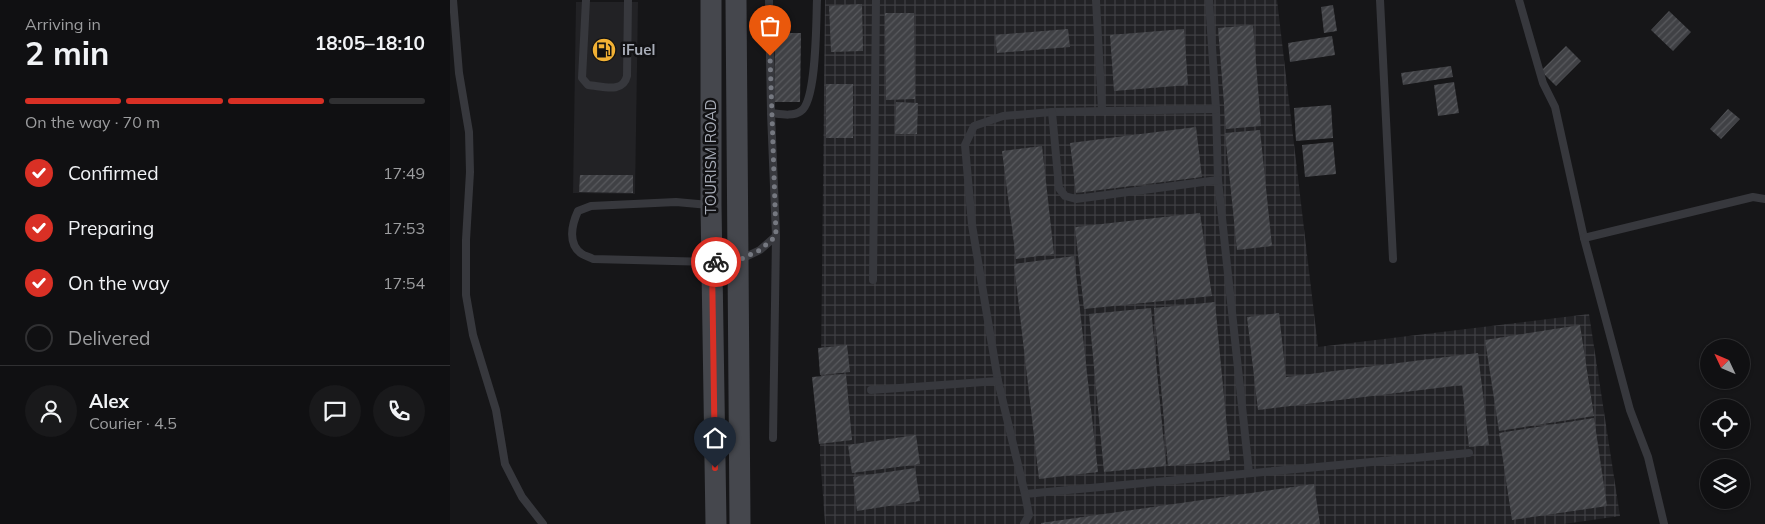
<!DOCTYPE html>
<meta charset="utf-8">
<style>
body{margin:0;font-family:Mulish,sans-serif;background:#19191b;color:#f1f3f6;height:100vh;display:flex;flex-direction:column;font-size:19px;white-space:nowrap}
*{box-sizing:border-box;margin:0}
p{font-size:16px;color:#9c9d9f}
.icon{flex:none;width:28px;height:28px;fill:none;stroke:currentColor;stroke-width:2;stroke-linecap:round;stroke-linejoin:round}
.map{position:relative;flex:1;overflow:hidden}
.details{display:flex;flex-direction:column;background:#101012;width:450px}
.details>*{flex:none}
.needle{width:32px;rotate:314deg}
.tools{position:absolute;left:1250px;top:339px;display:grid;gap:10px}
.tools a{display:grid;place-items:center;width:50px;height:50px;border-radius:50%;background:#101012;box-shadow:0 1px 4px #0004,0 0 0 1px #303032;font-size:25px}
.pin{position:absolute;display:grid;place-items:center;width:42px;height:42px;color:#fff;margin:-51px -21px;border-radius:50% 50% 50% 0;rotate:-45deg;box-shadow:0 0 5px #0007}
.pin .icon{rotate:45deg}
.courier{position:absolute;display:grid;place-items:center;width:50px;height:50px;margin:-25px;border:4px solid #d93025;border-radius:50%;background:#fff;color:#222;box-shadow:0 1px 6px #0007}
.headline em{font-style:normal;font-weight:700}
.headline div{display:flex;flex-direction:column-reverse}
.headline{display:flex;align-items:center;justify-content:space-between;height:85px;padding:0 25px}
h1{font-size:32px;font-weight:700;line-height:38px}
.bar{display:grid;grid-template-columns:repeat(4,1fr);gap:8px 5px;align-content:center;height:60px;padding:0 25px}
.bar i{height:6px;border-radius:4px;background:#303032}
.bar .current{background:#d93025}
.bar p{grid-column:span 4}
.line{display:flex;align-items:center;gap:12px;padding:0 25px;border-top:1px solid #303032}
.line div{flex:1}
.round{display:grid;place-items:center;flex:none;width:52px;height:52px;border-radius:26px;background:#19191b}
ol{padding:0 25px;list-style:none}
li{display:flex;align-items:center;gap:15px;height:55px}
li p{margin-inline-start:auto}
li .icon{padding:5px;border-radius:50%;background:#d93025;color:#fff;stroke-width:4}
li:last-child{color:#9c9d9f}
li i{width:28px;height:28px;border:2px solid #303032;border-radius:50%}
main{display:flex;flex:1;min-height:0}
.map>svg:first-child{display:block}
.built{fill:#222225}
.industrial{fill:url(#industrial-grid)}
.building{fill:url(#building-hatch)}
.lines{fill:none;stroke-linecap:round;stroke-linejoin:round}
.service{stroke:#37383d;stroke-width:8}
.secondary{stroke:#45474d;stroke-width:21}
.done{stroke:#757880;stroke-width:5;stroke-dasharray:0 9}
.route{stroke:#d93025;stroke-width:6}
.labels{text-anchor:middle;stroke-width:5;stroke-linejoin:round;paint-order:stroke}
.poi-label{font-size:15px;font-weight:bold;fill:#a8adb8;stroke:#111113;text-anchor:start}
.street-label{font-size:15px;fill:#a8adb8;stroke:#111113}
</style>
<main>
<section class="details">
<div class="headline"><div><h1>2 min</h1><p>Arriving in</p></div><em>18:05–18:10</em></div>
<div class="bar"><i class="current"></i><i class="current"></i><i class="current"></i><i></i><p>On the way · 70 m</p></div>
<ol>
<li><svg class="icon" aria-label="check" viewBox="0 0 24 24"><path d="M5 12l5 5 9-10"/></svg>Confirmed<p>17:49</p></li>
<li><svg class="icon" aria-label="check" viewBox="0 0 24 24"><path d="M5 12l5 5 9-10"/></svg>Preparing<p>17:53</p></li>
<li><svg class="icon" aria-label="check" viewBox="0 0 24 24"><path d="M5 12l5 5 9-10"/></svg>On the way<p>17:54</p></li>
<li><i></i>Delivered</li>
</ol>
<div class="line" style="height:90px"><a class="round"><svg class="icon" aria-label="person" viewBox="0 0 24 24"><circle cx="12" cy="8" r="4"/><path d="M4 21q1-7 8-7t8 7"/></svg></a><div><b>Alex</b><p>Courier · 4.5</p></div><a class="round"><svg class="icon" aria-label="chat" viewBox="0 0 24 24"><path d="M4 5h16v11H9l-5 4z"/></svg></a><a class="round"><svg class="icon" aria-label="phone" viewBox="0 0 24 24"><path d="M5 4h4l2 5-3 2q2 4 5 5l2-3 5 2v4C11 20 4 13 5 4z"/></svg></a></div>
</section>
<div class="map">
<svg width="1315" height="524" viewBox="0 0 1315 524">
<defs>
<pattern id="industrial-grid" width="8" height="8" patternUnits="userSpaceOnUse" patternTransform="scale(1.25)"><rect width="8" height="8" fill="#222225"/><path d="M0 4h8M4 0v8" fill="none" stroke="#3f3f43"/></pattern>
<pattern id="building-hatch" width="6" height="6" patternUnits="userSpaceOnUse" patternTransform="scale(1.25)"><rect width="6" height="6" fill="#404145"/><path d="M-1 1l2-2M0 6l6-6M5 7l2-2" fill="none" stroke="#595a5e"/></pattern>
</defs>
<rect width="100%" height="100%" fill="#161618"/>
<path class="built" d="M 126,2 L 188,2 L 185,194 L 123,193 Z"/>
<path class="industrial" d="M 375,0 L 827,0 L 868,347 L 1139,314 L 1170,516 L 1114,524 L 375,524 L 370,455 Z"/>
<g class="building">
<path d="M 412,4 L 413,51 L 381,52 L 379,6 Z"/>
<path d="M 883,5 L 887,31 L 874,33 L 871,7 Z"/>
<path d="M 1219,11 L 1241,32 L 1223,51 L 1201,30 Z"/>
<path d="M 435,13 L 464,13 L 465,99 L 436,100 Z"/>
<path d="M 803,25 L 811,126 L 776,129 L 768,28 Z"/>
<path d="M 618,29 L 620,47 L 547,53 L 545,35 Z"/>
<path d="M 734,29 L 738,85 L 664,91 L 660,35 Z"/>
<path d="M 325,33 L 351,33 L 350,102 L 324,102 Z"/>
<path d="M 882,36 L 885,55 L 840,62 L 838,43 Z"/>
<path d="M 1116,46 L 1131,61 L 1106,86 L 1091,71 Z"/>
<path d="M 1001,66 L 1003,77 L 953,85 L 951,73 Z"/>
<path d="M 1004,82 L 1009,113 L 988,116 L 984,85 Z"/>
<rect x="376" y="84" width="27" height="54"/>
<path d="M 446,102 L 468,103 L 467,134 L 445,134 Z"/>
<path d="M 881,105 L 883,138 L 846,141 L 844,108 Z"/>
<path d="M 1278,109 L 1290,119 L 1271,139 L 1260,129 Z"/>
<path d="M 746,127 L 752,177 L 626,193 L 620,143 Z"/>
<path d="M 810,130 L 822,246 L 787,250 L 775,133 Z"/>
<path d="M 883,142 L 886,174 L 855,177 L 852,145 Z"/>
<path d="M 592,146 L 604,254 L 566,259 L 552,151 Z"/>
<path d="M 130,175 L 183,175 L 183,193 L 129,192 Z"/>
<path d="M 750,213 L 762,296 L 634,309 L 625,227 Z"/>
<path d="M 624,256 L 648,472 L 589,479 L 564,264 Z"/>
<path d="M 765,302 L 780,460 L 718,466 L 704,308 Z"/>
<path d="M 701,308 L 716,466 L 654,472 L 639,314 Z"/>
<path d="M 829,313 L 836,377 L 1028,353 L 1039,445 L 1019,447 L 1012,385 L 808,410 L 797,317 Z"/>
<path d="M 1130,325 L 1144,416 L 1049,431 L 1035,340 Z"/>
<path d="M 397,345 L 400,372 L 370,375 L 368,348 Z"/>
<path d="M 396,374 L 402,440 L 369,444 L 362,377 Z"/>
<path d="M 1144,418 L 1157,506 L 1062,520 L 1049,433 Z"/>
<path d="M 466,435 L 470,464 L 402,473 L 398,445 Z"/>
<path d="M 465,468 L 470,501 L 407,511 L 403,477 Z"/>
<path d="M 864,484 L 870,524 L 591,524 L 591,523 Z"/>
</g>
<g class="lines">
<g class="service">
<path d="M 3,0 L 9,73 L 19,132 L 20,172 L 16,240 L 16,295 L 23,335 L 46,410 L 55,464 L 72,497 L 93,524"/>
<path d="M 136,0 L 132,78 L 138,85 C 152,86 173,94 177,76 L 178,0"/>
<path d="M 319,0 L 321,113 L 326,236"/>
<path d="M 646,0 L 652,110"/>
<path d="M 759,0 L 766,109 L 768,180 L 799,472"/>
<path d="M 930,0 L 943,259"/>
<path d="M 1069,0 L 1093,83 L 1105,107 L 1134,238 L 1180,410 L 1198,457 L 1214,524"/>
<path d="M 766,109 L 602,112 L 553,116 L 524,126 L 515,145 L 522,225 L 548,381 L 575,494 L 1019,453"/>
<path d="M 602,112 L 609,188 L 615,196 L 626,199 L 768,180"/>
<path d="M 321,113 C 330,114 343,117 351,111 C 367,100 366,21 367,0"/>
<path d="M 259,205 L 226,202 L 141,206 L 128,211 C 122,224 117,244 132,254 C 135,256 140,257 143,259 L 262,262 L 287,261 L 310,250 L 326,236 L 323,438"/>
<path d="M 1134,238 L 1303,197 L 1315,199"/>
<path d="M 423,280 L 426,0"/>
<path d="M 421,390 L 548,381"/>
<path d="M 574,524 L 579,515 L 575,494"/>
</g>
<g class="secondary">
<path d="M 261,0 L 261,205 L 266,524"/>
<path d="M 286,0 L 290,524"/>
</g>
</g>
<g class="lines">
<path class="done" d="M 266,262 L 287,261 L 310,250 L 326,236 L 320,56"/>
<path class="route" d="M 265,468 L 262,262 L 266,262"/>
</g>
<defs>
<g id="fuel-disc" transform="scale(1.25)"><circle r="9.5" fill="#f2b134" stroke="#111113"/><path d="M-5.5-6h7V0h2V4h1.3V-2.5L3-4.5l.8-.8L6-3V5H2.5V1h-1V6h-7ZM-4.2-4.7v3.2H.2V-4.7Z" fill="#111"/></g>
</defs>
<g fill-rule="evenodd">
<use href="#fuel-disc" x="154" y="50"/>
</g>
<g class="labels">
<g class="poi-label">
<text x="172" y="55">iFuel</text>
</g>
<g class="street-label">
<text transform="translate(261 157) rotate(-90)" y="5">TOURISM ROAD</text>
</g>
</g>
</svg>
<div class="tools">
<a><svg class="needle" viewBox="-14 -14 28 28"><path d="M0-13l5 13h-10z" fill="#e53935"/><path d="M0 13l5-13h-10z" fill="#9c9d9f"/></svg></a>
<a><svg class="icon" aria-label="locate" viewBox="0 0 24 24"><circle cx="12" cy="12" r="6"/><path d="M12 2v4M12 18v4M2 12h4M18 12h4"/></svg></a>
<a><svg class="icon" aria-label="layers" viewBox="0 0 24 24"><path d="M12 4l9 5-9 5-9-5zM3 14l9 5 9-5"/></svg></a>
</div>
<div class="pin" style="left:320px;top:56px;background:#ea580c"><svg class="icon" aria-label="bag" viewBox="0 0 24 24"><path d="M5 8h14l-1 12H6zM9 8a3 3 0 0 1 6 0"/></svg></div>
<div class="pin" style="left:265px;top:468px;background:#1f2937"><svg class="icon" aria-label="home" viewBox="0 0 24 24"><path d="M3 11l9-7 9 7M6 9v11h12V9"/></svg></div>
<div class="courier" style="left:266px;top:262px"><svg class="icon" aria-label="bike" viewBox="0 0 24 24"><circle cx="6" cy="16" r="4"/><circle cx="18" cy="16" r="4"/><path d="M6 16l4-8h5l3 8M10 8l3 8H6M13 5h3"/></svg></div>
</div>
</main>
